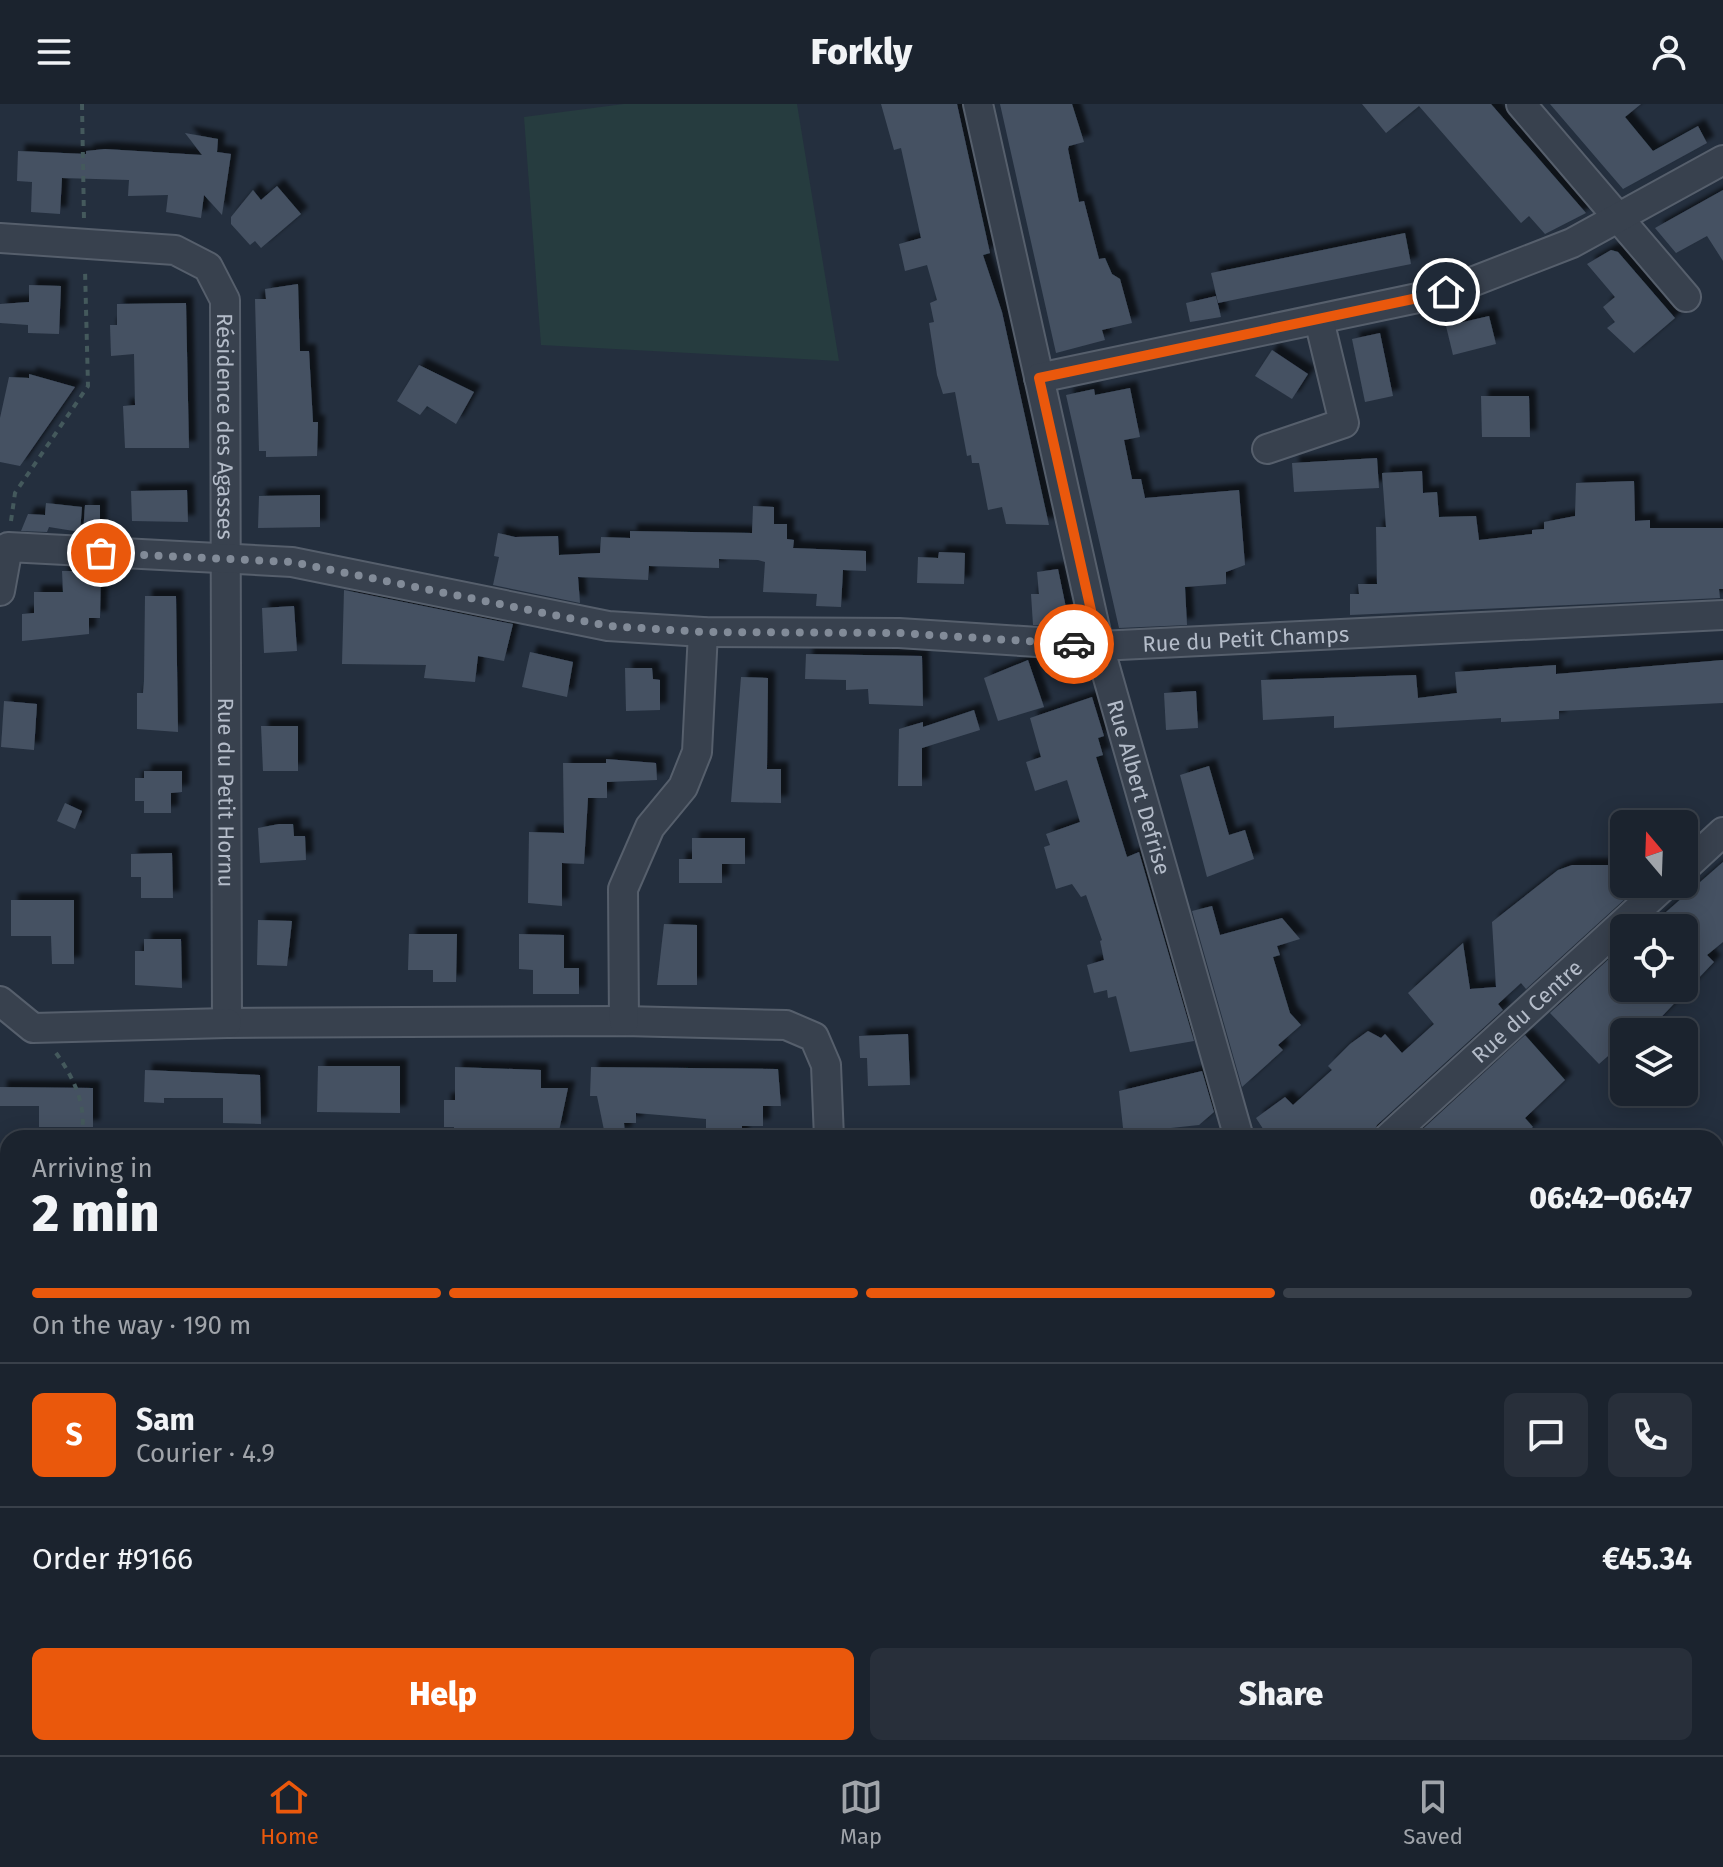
<!DOCTYPE html>
<meta charset="utf-8">
<style>
body{margin:0;font-family:"Fira Sans",sans-serif;background:#282f3a;color:#f1f3f6;height:100vh;display:flex;flex-direction:column;font-size:30px;white-space:nowrap}
*{box-sizing:border-box;margin:0}
p{font-size:26px;color:#a0a4aa}
.icon{flex:none;width:44px;height:44px;fill:none;stroke:currentColor;stroke-width:2;stroke-linecap:round;stroke-linejoin:round}
.map{position:relative;flex:1;overflow:hidden}
.drawer{position:absolute;left:0px;top:1026px;width:1724px;height:626px;display:flex;flex-direction:column;background:#1b232e;border-radius:24px 24px 0 0;box-shadow:0 4px 20px #0003,0 0 0 2px #39404a}
.drawer>*{flex:none}
.needle{width:52px;rotate:341deg}
.fabs{position:absolute;left:1610px;top:706px;display:grid;gap:16px}
.fabs a{display:grid;place-items:center;width:88px;height:88px;border-radius:12px;background:#1b232e;box-shadow:0 4px 20px #0003,0 0 0 2px #39404a;font-size:40px}
.pin{position:absolute;display:grid;place-items:center;width:68px;height:68px;color:#fff;margin:-34px;border:4px solid #fff;border-radius:50%;box-shadow:0 2px 8px #0007}
.courier{position:absolute;display:grid;place-items:center;width:80px;height:80px;margin:-40px;border:6px solid #ea580c;border-radius:50%;background:#fff;color:#222;box-shadow:0 2px 10px #0007}
.headline em{font-style:normal;font-weight:800}
.headline div{display:flex;flex-direction:column-reverse}
.headline{display:flex;align-items:center;justify-content:space-between;height:136px;padding:0 32px}
h1{font-size:52px;font-weight:800;line-height:60px}
.bar{display:grid;grid-template-columns:repeat(4,1fr);gap:12px 8px;align-content:center;height:96px;padding:0 32px}
.bar i{height:10px;border-radius:6px;background:#39404a}
.bar .selected{background:#ea580c}
.bar p{grid-column:span 4}
.line{display:flex;align-items:center;gap:20px;padding:0 32px;border-top:2px solid #39404a}
.line div{flex:1}
.round{display:grid;place-items:center;flex:none;width:84px;height:84px;border-radius:12px;background:#282f3a}
.action{display:flex;gap:16px;margin-top:auto;padding:16px 32px}
.action a{flex:1;height:92px;border-radius:12px;background:#ea580c;color:#fff;font-size:32px;font-weight:800;line-height:92px;text-align:center}
.action a+a{background:#282f3a;color:#f1f3f6}
header{display:flex;justify-content:space-between;align-items:center;height:104px;padding:0 32px;background:#1b232e;font-size:36px;font-weight:800}
.tab-bar{display:flex;justify-content:space-around;align-items:center;height:112px;border-top:2px solid #39404a;background:#1b232e;font-size:22px;color:#a0a4aa}
.tab-bar a{display:grid;justify-items:center;gap:4px}
.tab-bar .selected{color:#ea580c}
.map>svg:first-child{display:block}
.green{fill:#263c3f}
.building{fill:#455162;filter:url(#shadow)}
.lines{fill:none;stroke-linecap:round;stroke-linejoin:round}
.street-casing{stroke:#565f6c;stroke-width:32}
.path{stroke:#44595c;stroke-width:4;stroke-dasharray:6 6;stroke-linecap:butt}
.street{stroke:#38414e;stroke-width:28}
.done{stroke:#828b98;stroke-width:8;stroke-dasharray:0 14.4}
.route{stroke:#ea580c;stroke-width:10}
.labels{text-anchor:middle;stroke-width:6;stroke-linejoin:round;paint-order:stroke}
.street-label{font-size:22px;fill:#b4bcc9;stroke:#1d2633}
</style>
<header><svg class="icon" aria-label="menu" viewBox="0 0 24 24"><path d="M4 6h16M4 12h16M4 18h16"/></svg>Forkly<svg class="icon" aria-label="person" viewBox="0 0 24 24"><circle cx="12" cy="8" r="4"/><path d="M4 21q1-7 8-7t8 7"/></svg></header>
<div class="map">
<svg width="1723" height="1651" viewBox="0 0 1723 1651">
<defs>
<filter id="shadow"><feDropShadow dx="7" dy="-7" stdDeviation="2" flood-color="#0009"/></filter>
</defs>
<rect width="100%" height="100%" fill="#242f3e"/>
<g class="green">
<path d="M 624,0 L 797,0 L 839,257 L 541,241 L 524,13 Z"/>
<path d="M 1716,1176 L 1723,1176 L 1723,1651 L 1654,1651 L 1652,1644 L 1716,1644 Z"/>
<path d="M 0,1376 L 8,1376 L 8,1482 L 0,1481 Z"/>
<path d="M 654,1644 L 856,1644 L 858,1651 L 652,1651 Z"/>
</g>
<g class="building">
<path d="M 881,0 L 957,0 L 990,149 L 983,151 L 1002,208 L 1049,421 L 1006,420 L 1002,403 L 988,406 L 979,359 L 972,359 L 971,351 L 967,352 L 955,288 L 943,290 L 937,271 L 929,219 L 934,218 L 930,199 L 937,196 L 927,161 L 905,167 L 899,140 L 921,134 L 901,44 L 894,46 Z"/>
<path d="M 1000,0 L 1072,0 L 1084,38 L 1069,42 L 1068,45 L 1079,98 L 1084,97 L 1099,155 L 1105,154 L 1112,170 L 1120,175 L 1132,219 L 1102,226 L 1105,236 L 1056,249 Z"/>
<path d="M 1362,0 L 1491,0 L 1586,109 L 1545,130 L 1529,112 L 1521,119 L 1419,2 L 1386,29 Z"/>
<path d="M 1550,0 L 1641,0 L 1625,13 L 1653,47 L 1698,22 L 1707,39 L 1623,85 Z"/>
<path d="M 185,29 L 218,35 L 217,48 L 231,50 L 222,111 L 204,91 L 201,114 L 166,108 L 168,91 L 128,92 L 129,76 L 62,74 L 60,110 L 31,108 L 32,78 L 17,77 L 18,47 L 86,50 L 86,47 L 105,45 L 202,51 Z"/>
<path d="M 277,82 L 301,110 L 261,144 L 255,137 L 250,141 L 231,120 L 231,113 L 253,86 L 261,96 Z"/>
<path d="M 1723,86 L 1723,157 L 1707,132 L 1676,149 L 1655,124 Z"/>
<path d="M 1405,129 L 1411,160 L 1218,199 L 1211,169 Z"/>
<path d="M 1611,146 L 1618,148 L 1675,214 L 1634,249 L 1607,224 L 1615,218 L 1603,203 L 1615,193 L 1587,160 Z"/>
<path d="M 298,180 L 300,247 L 309,247 L 313,318 L 318,318 L 317,352 L 266,353 L 266,347 L 259,347 L 255,195 L 266,195 L 265,185 Z"/>
<path d="M 29,181 L 61,182 L 59,230 L 28,229 L 28,221 L 0,219 L 0,200 L 29,198 Z"/>
<path d="M 1216,192 L 1221,213 L 1190,218 L 1186,199 Z"/>
<path d="M 186,199 L 189,344 L 125,344 L 123,302 L 135,301 L 134,250 L 111,252 L 110,221 L 117,221 L 117,200 Z"/>
<path d="M 1489,212 L 1496,240 L 1453,251 L 1446,222 Z"/>
<path d="M 1380,229 L 1393,292 L 1365,298 L 1352,235 Z"/>
<path d="M 1272,246 L 1308,270 L 1292,295 L 1255,272 Z"/>
<path d="M 419,261 L 474,288 L 456,320 L 427,302 L 420,311 L 397,297 Z"/>
<path d="M 29,270 L 75,283 L 20,362 L 0,358 L 0,314 L 9,273 L 29,274 Z"/>
<path d="M 1130,284 L 1140,333 L 1124,336 L 1132,375 L 1141,375 L 1145,394 L 1239,386 L 1245,461 L 1226,468 L 1226,480 L 1185,483 L 1187,521 L 1119,524 L 1066,291 L 1094,285 L 1095,291 Z"/>
<path d="M 1481,292 L 1529,292 L 1530,333 L 1482,333 Z"/>
<path d="M 1377,354 L 1379,384 L 1294,388 L 1292,359 Z"/>
<path d="M 1422,367 L 1423,389 L 1437,388 L 1439,413 L 1476,412 L 1479,436 L 1532,430 L 1532,426 L 1544,425 L 1544,418 L 1575,412 L 1576,379 L 1634,377 L 1635,417 L 1650,416 L 1650,424 L 1723,424 L 1723,485 L 1719,485 L 1720,494 L 1350,511 L 1350,490 L 1359,490 L 1358,480 L 1377,480 L 1376,423 L 1386,423 L 1382,369 Z"/>
<path d="M 187,386 L 188,418 L 132,417 L 131,387 Z"/>
<path d="M 320,391 L 320,423 L 258,424 L 259,392 Z"/>
<path d="M 46,399 L 82,403 L 80,428 L 49,423 L 47,428 L 21,427 L 28,410 L 45,411 Z"/>
<path d="M 85,401 L 100,401 L 100,431 L 83,430 Z"/>
<path d="M 753,402 L 774,403 L 774,420 L 787,420 L 787,435 L 794,436 L 793,444 L 866,447 L 866,467 L 843,466 L 841,503 L 816,502 L 817,490 L 763,488 L 765,458 L 758,456 L 719,455 L 719,464 L 649,462 L 648,476 L 578,473 L 580,499 L 493,481 L 499,453 L 494,452 L 498,429 L 515,433 L 558,432 L 559,451 L 600,449 L 601,433 L 630,434 L 630,427 L 752,429 Z"/>
<path d="M 939,448 L 965,449 L 964,480 L 917,479 L 918,453 L 938,454 Z"/>
<path d="M 81,464 L 101,465 L 100,514 L 89,514 L 89,530 L 22,537 L 22,510 L 34,509 L 34,488 L 63,488 L 62,467 L 81,467 Z"/>
<path d="M 1058,465 L 1070,523 L 1033,521 L 1031,490 L 1039,490 L 1037,468 Z"/>
<path d="M 344,486 L 513,520 L 504,557 L 478,552 L 475,578 L 424,574 L 426,561 L 342,560 Z"/>
<path d="M 145,492 L 176,492 L 178,628 L 137,625 L 137,589 L 143,589 L 144,577 Z"/>
<path d="M 294,502 L 297,547 L 264,549 L 262,504 Z"/>
<path d="M 530,548 L 573,558 L 567,593 L 522,583 Z"/>
<path d="M 806,550 L 922,552 L 923,602 L 869,600 L 868,585 L 846,586 L 846,576 L 805,575 Z"/>
<path d="M 1028,556 L 1044,603 L 998,617 L 984,574 Z"/>
<path d="M 1723,556 L 1723,599 L 1559,607 L 1559,615 L 1501,618 L 1501,614 L 1334,624 L 1334,612 L 1263,616 L 1261,576 L 1416,571 L 1418,594 L 1457,589 L 1455,568 L 1556,561 L 1556,570 Z"/>
<path d="M 625,564 L 652,564 L 653,575 L 660,576 L 660,606 L 626,607 Z"/>
<path d="M 741,573 L 768,574 L 767,665 L 781,665 L 781,699 L 731,698 Z"/>
<path d="M 1196,587 L 1198,624 L 1166,626 L 1164,589 Z"/>
<path d="M 1092,593 L 1104,632 L 1098,634 L 1103,651 L 1096,653 L 1127,753 L 1139,748 L 1194,937 L 1130,948 L 1116,892 L 1108,894 L 1107,886 L 1094,889 L 1087,861 L 1104,856 L 1100,837 L 1102,836 L 1086,791 L 1081,793 L 1072,780 L 1056,785 L 1044,743 L 1050,741 L 1046,730 L 1080,718 L 1067,676 L 1035,687 L 1026,658 L 1041,653 L 1030,614 Z"/>
<path d="M 4,597 L 37,600 L 34,646 L 1,643 Z"/>
<path d="M 974,606 L 980,626 L 922,644 L 922,682 L 898,682 L 899,625 L 923,618 L 923,623 Z"/>
<path d="M 261,622 L 298,622 L 298,667 L 263,667 Z"/>
<path d="M 606,655 L 656,659 L 657,676 L 607,678 L 607,694 L 588,694 L 584,760 L 562,759 L 562,802 L 528,799 L 529,728 L 564,729 L 563,659 L 606,659 Z"/>
<path d="M 1209,662 L 1229,731 L 1245,726 L 1254,755 L 1207,773 L 1180,671 Z"/>
<path d="M 144,667 L 182,667 L 182,688 L 171,689 L 171,709 L 144,709 L 144,697 L 135,697 L 135,674 L 144,674 Z"/>
<path d="M 65,699 L 82,707 L 75,725 L 57,717 Z"/>
<path d="M 279,720 L 293,720 L 294,732 L 305,732 L 306,756 L 260,759 L 258,724 Z"/>
<path d="M 692,734 L 745,734 L 745,760 L 722,760 L 722,779 L 679,779 L 679,755 L 692,755 Z"/>
<path d="M 172,749 L 173,794 L 141,794 L 141,773 L 131,773 L 131,750 Z"/>
<path d="M 1723,758 L 1723,838 L 1707,851 L 1714,858 L 1647,928 L 1624,928 L 1624,938 L 1599,960 L 1550,909 L 1624,841 L 1624,884 L 1684,884 L 1684,824 L 1643,824 L 1648,819 L 1650,822 Z"/>
<path d="M 1572,761 L 1612,761 L 1620,772 L 1613,779 L 1626,794 L 1526,885 L 1521,879 L 1498,900 L 1503,906 L 1377,1021 L 1371,1034 L 1269,1034 L 1256,1014 L 1285,993 L 1293,1001 L 1332,966 L 1328,962 L 1350,940 L 1368,927 L 1381,934 L 1385,930 L 1402,949 L 1434,920 L 1408,889 L 1463,839 L 1470,885 L 1496,883 L 1492,818 L 1558,766 Z"/>
<path d="M 11,796 L 74,796 L 74,860 L 52,860 L 51,832 L 11,832 Z"/>
<path d="M 1212,802 L 1220,831 L 1282,814 L 1300,835 L 1277,842 L 1280,851 L 1273,853 L 1290,909 L 1301,921 L 1278,941 L 1283,946 L 1242,983 L 1192,807 Z"/>
<path d="M 258,816 L 292,817 L 287,862 L 257,861 Z"/>
<path d="M 664,820 L 697,821 L 697,881 L 657,881 Z"/>
<path d="M 409,830 L 457,830 L 456,878 L 433,878 L 433,866 L 408,866 Z"/>
<path d="M 519,830 L 564,831 L 564,864 L 579,864 L 579,890 L 533,890 L 533,866 L 519,865 Z"/>
<path d="M 144,835 L 181,835 L 182,884 L 135,881 L 135,847 L 144,847 Z"/>
<path d="M 908,930 L 910,981 L 868,982 L 867,954 L 860,954 L 859,932 Z"/>
<path d="M 1525,931 L 1565,976 L 1525,1014 L 1533,1023 L 1520,1034 L 1413,1034 Z"/>
<path d="M 318,962 L 400,962 L 400,1009 L 317,1008 Z"/>
<path d="M 455,963 L 541,966 L 541,984 L 568,984 L 559,1027 L 454,1027 L 454,1023 L 444,1023 L 444,996 L 455,996 Z"/>
<path d="M 591,963 L 778,965 L 781,1002 L 763,1002 L 763,1022 L 742,1022 L 742,1034 L 706,1034 L 706,1015 L 636,1009 L 636,1019 L 624,1019 L 625,1030 L 605,1031 L 597,992 L 590,992 Z"/>
<path d="M 145,966 L 260,971 L 261,1020 L 223,1019 L 223,994 L 164,994 L 164,999 L 144,998 Z"/>
<path d="M 1202,967 L 1214,1008 L 1199,1021 L 1152,1026 L 1153,1032 L 1124,1033 L 1119,987 Z"/>
<path d="M 0,983 L 93,984 L 93,1023 L 39,1023 L 39,1002 L 0,1002 Z"/>
</g>
<g class="lines">
<g class="street-casing">
<g id="street">
<path id="s1" d="M 978,0 L 1099,542 L 1239,1034"/>
<path d="M 1521,0 L 1686,193"/>
<path id="s2" d="M 0,134 L 175,146 L 208,163 L 225,196 L 227,919 L 624,917 L 786,921 L 814,933 L 826,961 L 829,1034"/>
<path d="M 1039,274 L 1446,188 L 1572,139 L 1723,56"/>
<path d="M 1267,345 L 1344,319 L 1319,216"/>
<path id="s3" d="M 0,487 L 8,443 L 292,458 L 608,522 L 703,528 L 899,529 L 1099,542 L 1723,511"/>
<path d="M 1684,764 L 1723,728"/>
<path d="M 0,897 L 33,924 L 227,919"/>
<path d="M 624,917 L 623,785 L 650,723 L 683,683 L 697,648 L 703,528"/>
<path id="s4" d="M 1388,1034 L 1666,780"/>
<path d="M 0,1160 L 8,1160"/>
<path d="M 1716,1176 L 1723,1176"/>
<path d="M 1468,1644 L 1470,1651"/>
</g>
</g>
<g class="path">
<path d="M 82,0 L 84,116"/>
<path d="M 11,417 L 15,389 L 88,282 L 85,165"/>
<path d="M 56,949 C 74,974 88,1003 81,1034"/>
</g>
<use href="#street" class="street"/>
</g>
<g class="lines">
<path class="done" d="M 101,449 L 292,458 L 608,522 L 703,528 L 899,529 L 1074,540"/>
<path class="route" d="M 1074,540 L 1099,542 L 1039,274 L 1446,188"/>
</g>
<g class="labels">
<g class="street-label">
<text dy="8" stroke="none"><textPath href="#s2" startOffset="376">Résidence des Agasses</textPath></text>
<text dy="8" stroke="none"><textPath href="#s3" startOffset="1290">Rue du Petit Champs</textPath></text>
<text dy="8" stroke="none"><textPath href="#s1" startOffset="702">Rue Albert Defrise</textPath></text>
<text dy="8" stroke="none"><textPath href="#s2" startOffset="742">Rue du Petit Hornu</textPath></text>
<text dy="8" stroke="none"><textPath href="#s4" startOffset="188">Rue du Centre</textPath></text>
</g>
</g>
</svg>
<div class="fabs">
<a><svg class="needle" viewBox="-14 -14 28 28"><path d="M0-13l5 13h-10z" fill="#e53935"/><path d="M0 13l5-13h-10z" fill="#a0a4aa"/></svg></a>
<a><svg class="icon" aria-label="locate" viewBox="0 0 24 24"><circle cx="12" cy="12" r="6"/><path d="M12 2v4M12 18v4M2 12h4M18 12h4"/></svg></a>
<a><svg class="icon" aria-label="layers" viewBox="0 0 24 24"><path d="M12 4l9 5-9 5-9-5zM3 14l9 5 9-5"/></svg></a>
</div>
<div class="pin" style="left:101px;top:449px;background:#ea580c"><svg class="icon" aria-label="bag" viewBox="0 0 24 24"><path d="M5 8h14l-1 12H6zM9 8a3 3 0 0 1 6 0"/></svg></div>
<div class="pin" style="left:1446px;top:188px;background:#1f2937"><svg class="icon" aria-label="home" viewBox="0 0 24 24"><path d="M3 11l9-7 9 7M6 9v11h12V9"/></svg></div>
<div class="courier" style="left:1074px;top:540px"><svg class="icon" aria-label="car" viewBox="0 0 24 24"><path d="M5 17H2v-5l4-1 3-4h7l3 4 3 1v5h-3M9 17h6M6 11h13"/><circle cx="7" cy="17" r="2"/><circle cx="17" cy="17" r="2"/></svg></div>
<section class="drawer">
<div class="headline"><div><h1>2 min</h1><p>Arriving in</p></div><em>06:42–06:47</em></div>
<div class="bar"><i class="selected"></i><i class="selected"></i><i class="selected"></i><i></i><p>On the way · 190 m</p></div>
<div class="line" style="height:144px"><b class="round" style="background:#ea580c;color:#fff">S</b><div><b>Sam</b><p>Courier · 4.9</p></div><a class="round"><svg class="icon" aria-label="chat" viewBox="0 0 24 24"><path d="M4 5h16v11H9l-5 4z"/></svg></a><a class="round"><svg class="icon" aria-label="phone" viewBox="0 0 24 24"><path d="M5 4h4l2 5-3 2q2 4 5 5l2-3 5 2v4C11 20 4 13 5 4z"/></svg></a></div>
<div class="line" style="height:104px"><div>Order #9166</div><b>€45.34</b></div>
<div class="action"><a>Help</a><a>Share</a></div>
</section>
</div>
<nav class="tab-bar">
<a class="selected"><svg class="icon" aria-label="home" viewBox="0 0 24 24"><path d="M3 11l9-7 9 7M6 9v11h12V9"/></svg>Home</a>
<a><svg class="icon" aria-label="map" viewBox="0 0 24 24"><path d="M3 6l6-2 6 2 6-2v14l-6 2-6-2-6 2zM9 4v14M15 6v14"/></svg>Map</a>
<a><svg class="icon" aria-label="saved" viewBox="0 0 24 24"><path d="M7 4h10v16l-5-4-5 4z"/></svg>Saved</a>
</nav>
